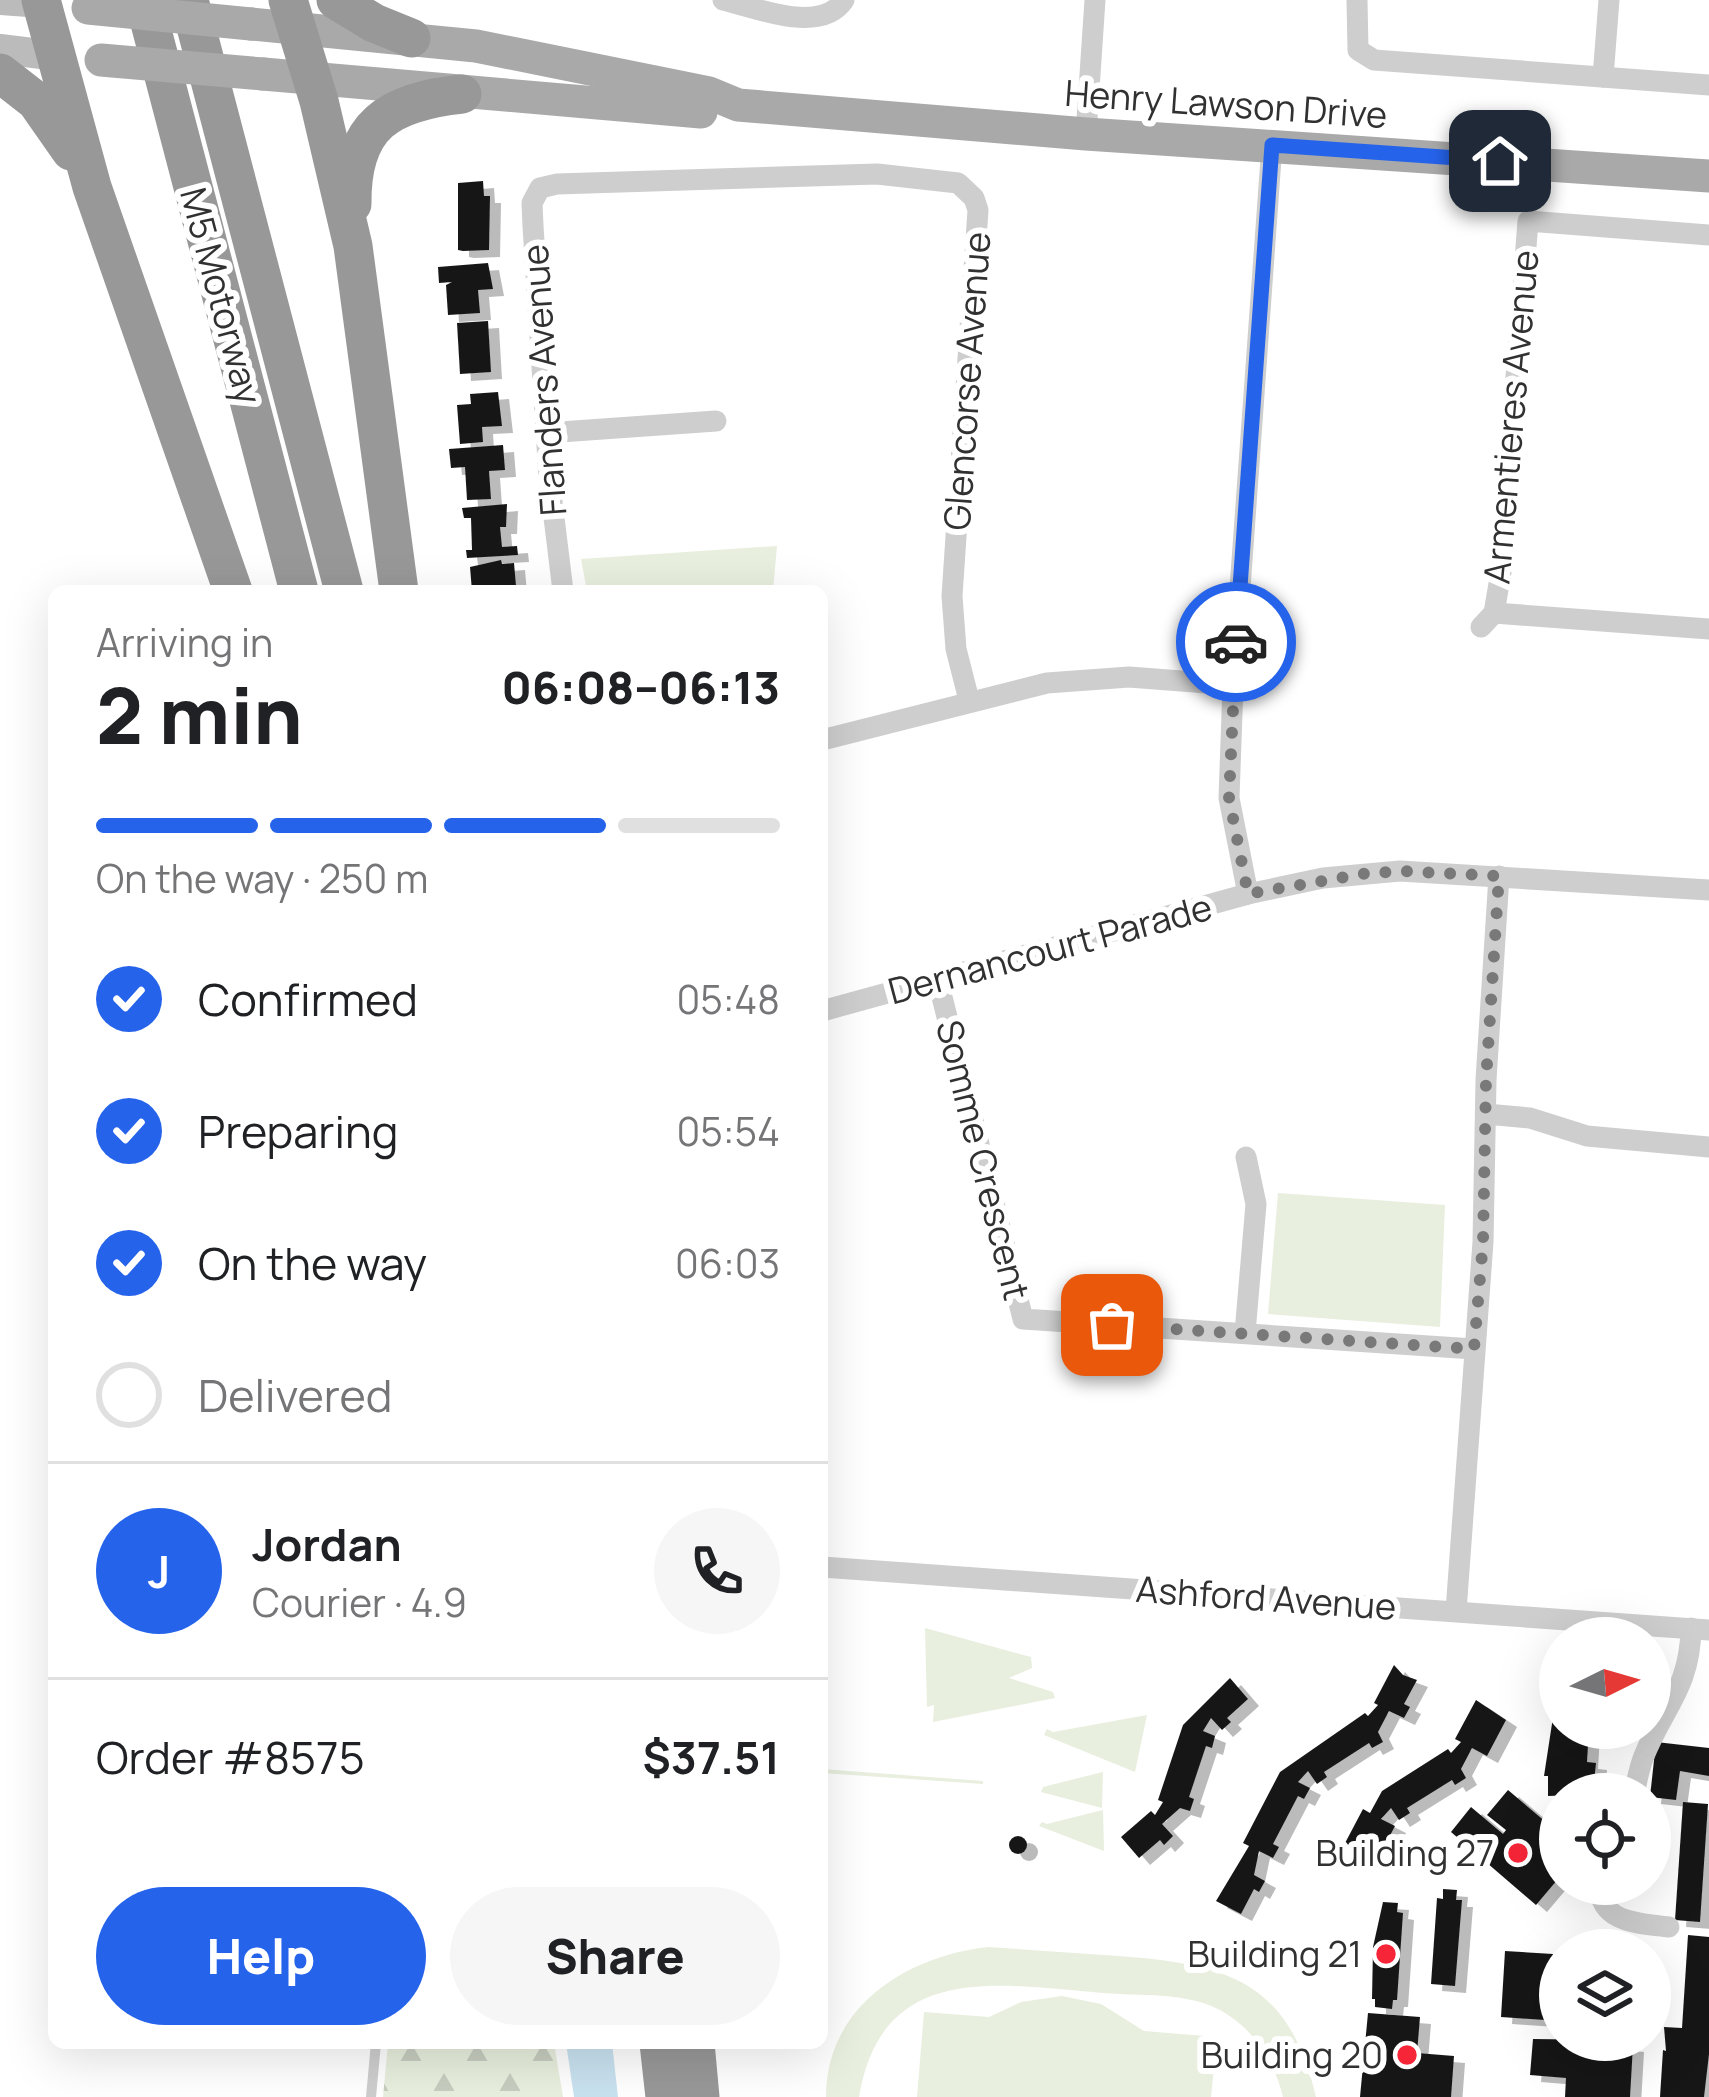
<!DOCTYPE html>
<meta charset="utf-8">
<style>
body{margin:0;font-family:Manrope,sans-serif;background:#f6f6f6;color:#202124;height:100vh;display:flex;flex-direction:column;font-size:45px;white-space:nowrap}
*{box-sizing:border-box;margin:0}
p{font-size:39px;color:#757577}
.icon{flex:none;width:66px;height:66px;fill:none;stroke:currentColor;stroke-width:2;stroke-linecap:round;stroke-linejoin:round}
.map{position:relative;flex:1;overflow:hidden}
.side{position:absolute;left:48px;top:585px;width:780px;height:1464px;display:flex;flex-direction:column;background:#fff;border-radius:18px;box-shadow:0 12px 48px #0002}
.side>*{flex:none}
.needle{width:78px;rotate:85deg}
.buttons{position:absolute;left:1539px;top:1617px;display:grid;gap:24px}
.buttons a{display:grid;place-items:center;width:132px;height:132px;border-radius:50%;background:#fff;box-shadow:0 12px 48px #0002;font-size:60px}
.pin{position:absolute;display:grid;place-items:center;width:102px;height:102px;color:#fff;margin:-51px;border-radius:24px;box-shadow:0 6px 18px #0006}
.courier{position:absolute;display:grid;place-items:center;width:120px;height:120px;margin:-60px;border:9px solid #2563eb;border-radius:50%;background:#fff;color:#222;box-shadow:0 3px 15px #0007}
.summary em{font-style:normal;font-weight:800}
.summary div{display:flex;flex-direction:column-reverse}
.summary{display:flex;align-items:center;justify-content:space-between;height:204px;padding:0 48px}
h1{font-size:78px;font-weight:800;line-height:90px}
.bar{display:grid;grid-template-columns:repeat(4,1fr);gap:18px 12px;align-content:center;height:144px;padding:0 48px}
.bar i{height:15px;border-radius:9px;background:#e0e0e0}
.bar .on{background:#2563eb}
.bar p{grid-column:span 4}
.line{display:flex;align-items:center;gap:30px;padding:0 48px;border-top:3px solid #e0e0e0}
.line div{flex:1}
.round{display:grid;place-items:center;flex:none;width:126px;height:126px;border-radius:63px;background:#f6f6f6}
ol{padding:0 48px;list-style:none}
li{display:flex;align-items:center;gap:36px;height:132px}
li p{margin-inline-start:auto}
li .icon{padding:12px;border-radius:50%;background:#2563eb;color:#fff;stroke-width:4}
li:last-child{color:#757577}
li i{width:66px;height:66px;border:6px solid #e0e0e0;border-radius:50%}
.primary-button{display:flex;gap:24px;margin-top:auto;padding:24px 48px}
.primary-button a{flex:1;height:138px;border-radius:72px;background:#2563eb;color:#fff;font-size:48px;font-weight:800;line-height:138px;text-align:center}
.primary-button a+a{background:#f6f6f6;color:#202124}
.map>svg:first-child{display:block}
.forest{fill:url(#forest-firs)}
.park{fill:#e8efde}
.water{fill:#c9e2f0}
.building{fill:#181818;filter:url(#shadow)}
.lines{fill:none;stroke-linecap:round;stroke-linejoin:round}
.lane{stroke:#cecece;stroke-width:10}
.street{stroke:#cecece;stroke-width:21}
.secondary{stroke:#bbb;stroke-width:30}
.primary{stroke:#a9a9a9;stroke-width:33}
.highway{stroke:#989898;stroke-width:39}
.primary-bridge{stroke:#a9a9a9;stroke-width:33}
.done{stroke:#797979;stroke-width:12;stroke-dasharray:0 21.6}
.route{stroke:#2563eb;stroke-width:15}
.poi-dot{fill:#f72538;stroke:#fff;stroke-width:4.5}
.labels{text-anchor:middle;stroke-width:12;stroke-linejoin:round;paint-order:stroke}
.street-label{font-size:36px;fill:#313131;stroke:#fff}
.poi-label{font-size:36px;fill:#313131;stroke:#fff;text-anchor:end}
</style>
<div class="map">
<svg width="1709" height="2097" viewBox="0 0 1709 2097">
<defs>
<pattern id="forest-firs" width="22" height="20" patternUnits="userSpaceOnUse" patternTransform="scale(3)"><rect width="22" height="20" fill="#e8efde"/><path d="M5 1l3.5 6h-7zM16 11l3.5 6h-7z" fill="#c7cdbf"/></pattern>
<filter id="shadow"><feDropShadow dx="11" dy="7" stdDeviation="0" flood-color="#0004"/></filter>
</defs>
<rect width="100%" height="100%" fill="#fff"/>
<path class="forest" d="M 388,2043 L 554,2043 L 563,2097 L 383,2097 Z"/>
<g class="park">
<path d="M 777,546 L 773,591 L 587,591 L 581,559 Z"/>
<path d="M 1278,1193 L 1445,1205 L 1440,1327 L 1268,1314 Z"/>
<path d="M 925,1628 L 1031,1657 L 1032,1668 L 1009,1678 L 1053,1692 L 1055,1698 L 933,1722 L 934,1705 L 927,1707 Z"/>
<path d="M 1147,1715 L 1135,1772 L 1044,1735 L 1047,1729 L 1053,1732 Z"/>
<path d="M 822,1769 L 983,1781 L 983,1784 L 822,1773 Z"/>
<path d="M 1103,1772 L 1102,1808 L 1041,1792 L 1043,1787 Z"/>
<path d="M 1103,1810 L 1104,1851 L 1039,1826 L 1042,1822 L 1047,1824 Z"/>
<path d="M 988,1947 C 1031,1950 1075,1953 1118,1956 C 1226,1964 1289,1980 1316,2097 L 1283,2097 C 1274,2060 1254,2029 1220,2010 C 1187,1992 1140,1996 1103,1993 C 1000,1985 882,1959 859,2097 L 826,2097 C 826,2006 907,1956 988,1947 Z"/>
<path d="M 1062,1996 L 1101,2004 L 1144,2031 L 1217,2037 L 1211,2097 L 917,2097 L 924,2012 L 989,2017 L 1021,2002 Z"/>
</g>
<path class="water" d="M 566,2043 L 612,2043 L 618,2097 L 574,2097 Z"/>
<g class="building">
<path d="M 483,181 L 484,196 L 490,196 L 489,250 L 463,251 L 458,250 L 458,183 Z"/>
<path d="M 488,263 L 493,289 L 478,290 L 480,313 L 448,315 L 446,285 L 452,282 L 439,283 L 438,267 Z"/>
<path d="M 488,321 L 491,372 L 460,374 L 457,323 Z"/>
<path d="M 498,392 L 502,426 L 482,427 L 483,442 L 460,444 L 457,405 L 471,404 L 470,394 Z"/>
<path d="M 503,445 L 505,470 L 489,471 L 491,499 L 467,500 L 465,467 L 451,468 L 449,449 Z"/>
<path d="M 507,504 L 506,527 L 500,527 L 502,547 L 517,546 L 518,555 L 467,558 L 466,550 L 472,550 L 471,518 L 464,518 L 462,508 Z"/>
<path d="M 501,560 L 502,564 L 514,563 L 516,586 L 502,591 L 472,591 L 470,567 Z"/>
<path d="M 1394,1665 L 1403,1675 L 1417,1680 L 1404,1704 L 1410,1707 L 1404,1718 L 1389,1711 L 1378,1732 L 1383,1742 L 1372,1748 L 1369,1743 L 1324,1772 L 1327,1777 L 1317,1784 L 1308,1771 L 1298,1782 L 1310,1788 L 1304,1799 L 1298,1796 L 1273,1844 L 1279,1847 L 1273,1858 L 1259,1851 L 1254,1875 L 1265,1881 L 1259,1892 L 1254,1889 L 1241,1914 L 1216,1901 L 1249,1846 L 1243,1843 L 1280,1772 L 1365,1713 L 1368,1716 L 1378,1705 L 1374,1703 Z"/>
<path d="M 1230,1678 L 1248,1699 L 1227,1718 L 1231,1722 L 1222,1730 L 1211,1718 L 1203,1731 L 1215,1736 L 1212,1748 L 1206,1746 L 1189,1797 L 1194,1799 L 1190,1811 L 1180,1808 L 1162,1824 L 1173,1836 L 1164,1845 L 1160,1840 L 1139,1858 L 1121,1837 L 1151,1811 L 1155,1815 L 1163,1802 L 1158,1800 L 1183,1725 Z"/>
<path d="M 1476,1700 L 1506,1720 L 1487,1756 L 1472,1748 L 1461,1769 L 1466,1778 L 1455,1785 L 1452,1780 L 1407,1808 L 1410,1813 L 1399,1820 L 1391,1808 L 1381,1819 L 1395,1826 L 1376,1862 L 1344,1845 L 1363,1809 L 1370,1813 L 1382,1791 L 1448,1749 L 1451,1753 L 1461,1742 L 1455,1739 Z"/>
<path d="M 1555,1704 L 1560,1705 L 1560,1728 L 1589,1728 L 1587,1762 L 1596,1763 L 1594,1782 L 1604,1783 L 1604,1794 L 1548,1796 L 1548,1776 L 1544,1776 Z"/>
<path d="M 1656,1742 L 1709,1748 L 1709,1776 L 1680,1771 L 1676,1800 L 1650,1797 Z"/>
<path d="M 1508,1790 L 1560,1834 L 1560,1875 L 1557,1872 L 1554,1876 L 1558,1879 L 1536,1905 L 1451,1832 L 1471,1807 L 1503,1834 L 1506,1830 L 1487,1815 Z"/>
<path d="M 1683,1802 L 1708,1804 L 1700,1922 L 1675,1920 Z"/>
<circle cx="1018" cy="1845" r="9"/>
<path d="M 1443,1889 L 1457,1890 L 1456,1900 L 1462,1900 L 1455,1986 L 1431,1984 L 1437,1898 L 1443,1899 Z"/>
<path d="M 1383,1902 L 1398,1903 L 1397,1912 L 1403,1913 L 1397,2000 L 1393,2000 L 1392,2009 L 1375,2007 L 1375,1999 L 1372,1999 L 1373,1947 Z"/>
<path d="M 1688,1935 L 1709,1937 L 1709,2054 L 1704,2097 L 1660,2097 L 1663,2050 L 1666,2051 L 1664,2027 L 1682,2028 Z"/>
<path d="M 1609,1942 L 1638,1947 L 1638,1950 L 1598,1950 L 1599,1944 Z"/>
<path d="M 1505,1951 L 1553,1954 L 1553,1959 L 1560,1959 L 1560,2021 L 1501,2017 Z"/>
<path d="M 1368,2013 L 1420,2017 L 1417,2053 L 1454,2056 L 1451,2097 L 1360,2097 Z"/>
<path d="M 1533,2039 L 1612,2040 L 1611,2043 L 1633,2045 L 1630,2097 L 1565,2097 L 1566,2078 L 1530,2075 Z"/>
</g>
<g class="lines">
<path class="lane" d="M 371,2097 L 376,2043"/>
<g class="street">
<path d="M 723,0 C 757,8 821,35 844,0"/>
<path d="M 1357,0 L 1358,50 L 1374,60 L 1709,85"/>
<path d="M 1603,77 L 1609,0"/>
<path d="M 1086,134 L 1095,0"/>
<path d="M 546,433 L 716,421"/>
<path d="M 563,591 L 549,477 L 533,226 L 532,203 L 540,188 L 557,184 L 877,174 L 958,183 L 974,198 L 978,210 L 952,596 L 956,649 L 969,700"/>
<path d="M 1494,613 L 1709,629"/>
<path d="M 1481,627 L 1494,613 L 1501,572 L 1528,221 L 1709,235"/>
<path d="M 822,740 L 1047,683 L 1129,677 L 1233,685"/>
<path d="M 1248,894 L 1229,798 L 1233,685 L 1272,145"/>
<path d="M 938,981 L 1023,1319 L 1474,1349"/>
<path d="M 822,1011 L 1248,894 L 1323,878 L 1400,871 L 1709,890"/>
<path d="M 1486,1114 L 1530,1118 L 1587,1136 L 1709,1147"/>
<path d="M 1245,1333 L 1256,1204 L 1246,1157"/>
<path d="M 822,1567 L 1709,1630"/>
<path d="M 1456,1611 L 1483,1242 L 1486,1080 L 1499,876"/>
<path d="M 1634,1794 C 1637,1781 1639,1768 1644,1756 C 1664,1706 1690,1688 1691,1628"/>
<path d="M 1599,1884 C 1600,1924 1639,1923 1669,1927"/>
</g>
<g class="secondary">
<path d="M 0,0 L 42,3"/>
<path d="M 0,49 L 57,56"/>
</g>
<g class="primary">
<path d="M 251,24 L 476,46 L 709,93 L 738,105 L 1086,134 L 1709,176"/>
<path d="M 263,74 L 701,112"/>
</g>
<g class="highway">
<path d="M 41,0 L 92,187 L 233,591"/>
<path d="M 144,0 L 299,591"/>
<path d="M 189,0 L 344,591"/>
<path d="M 288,0 L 319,101 L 353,246 L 399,591"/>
<path d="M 336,0 L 374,23 L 411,38"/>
<path d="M 0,73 L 36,101 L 71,151"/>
<path d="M 352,204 C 351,124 389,102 462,94"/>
<path d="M 659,2043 L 665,2097"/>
<path d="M 695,2043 L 700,2097"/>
</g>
<g class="primary-bridge">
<path d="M 88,8 L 251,24"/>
<path d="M 101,60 L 263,74"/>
</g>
</g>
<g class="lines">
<path class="done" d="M 1112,1325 L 1474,1349 L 1483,1242 L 1486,1080 L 1499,876 L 1400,871 L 1362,874 L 1248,894 L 1229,798 L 1236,642"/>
<path class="route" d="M 1236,642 L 1272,145 L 1500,161"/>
</g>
<g class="poi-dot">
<circle cx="1518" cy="1853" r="12"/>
<circle cx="1386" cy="1954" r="12"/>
<circle cx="1407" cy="2055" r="12"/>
</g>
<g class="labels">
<g class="street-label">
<text transform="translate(1226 104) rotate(4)" y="13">Henry Lawson Drive</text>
<text transform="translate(221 296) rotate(75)" y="13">M5 Motorway</text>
<text transform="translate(544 380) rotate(-94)" y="13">Flanders Avenue</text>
<text transform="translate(967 381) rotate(-86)" y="13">Glencorse Avenue</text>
<text transform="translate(1511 417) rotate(-85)" y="13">Armentieres Avenue</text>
<text transform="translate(1050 949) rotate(-15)" y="13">Dernancourt Parade</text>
<text transform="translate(983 1160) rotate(76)" y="13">Somme Crescent</text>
<text transform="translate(1266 1598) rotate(4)" y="13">Ashford Avenue</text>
</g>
<g class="poi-label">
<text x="1494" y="1866">Building 27</text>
<text x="1362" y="1967">Building 21</text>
<text x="1383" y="2068">Building 20</text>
</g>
</g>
</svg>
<div class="buttons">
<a><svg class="needle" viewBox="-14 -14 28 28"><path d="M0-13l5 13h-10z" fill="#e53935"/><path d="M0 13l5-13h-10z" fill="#757577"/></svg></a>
<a><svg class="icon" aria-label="locate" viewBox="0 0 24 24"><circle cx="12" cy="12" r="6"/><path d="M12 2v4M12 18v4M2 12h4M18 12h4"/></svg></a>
<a><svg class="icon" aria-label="layers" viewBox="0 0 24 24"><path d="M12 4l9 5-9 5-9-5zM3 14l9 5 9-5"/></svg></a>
</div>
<div class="pin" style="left:1112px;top:1325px;background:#ea580c"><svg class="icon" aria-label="bag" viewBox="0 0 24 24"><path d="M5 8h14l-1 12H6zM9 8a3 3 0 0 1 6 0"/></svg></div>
<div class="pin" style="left:1500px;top:161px;background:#1f2937"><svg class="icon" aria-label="home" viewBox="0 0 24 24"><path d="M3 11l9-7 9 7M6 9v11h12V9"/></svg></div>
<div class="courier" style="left:1236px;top:642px"><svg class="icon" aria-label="car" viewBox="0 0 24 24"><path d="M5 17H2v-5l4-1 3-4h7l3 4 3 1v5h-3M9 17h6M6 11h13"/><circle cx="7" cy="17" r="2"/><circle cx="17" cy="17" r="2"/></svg></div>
<section class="side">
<div class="summary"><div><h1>2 min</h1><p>Arriving in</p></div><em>06:08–06:13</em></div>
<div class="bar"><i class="on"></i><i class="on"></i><i class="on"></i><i></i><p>On the way · 250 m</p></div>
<ol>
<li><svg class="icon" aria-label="check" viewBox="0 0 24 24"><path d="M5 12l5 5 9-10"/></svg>Confirmed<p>05:48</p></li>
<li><svg class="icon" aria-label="check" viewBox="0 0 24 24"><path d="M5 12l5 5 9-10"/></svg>Preparing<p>05:54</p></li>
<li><svg class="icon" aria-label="check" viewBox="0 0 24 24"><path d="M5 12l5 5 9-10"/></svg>On the way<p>06:03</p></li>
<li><i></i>Delivered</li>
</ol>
<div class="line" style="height:216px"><b class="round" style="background:#2563eb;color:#fff">J</b><div><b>Jordan</b><p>Courier · 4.9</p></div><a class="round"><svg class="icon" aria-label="phone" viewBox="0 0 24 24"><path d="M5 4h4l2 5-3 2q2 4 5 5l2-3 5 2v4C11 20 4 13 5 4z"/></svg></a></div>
<div class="line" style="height:156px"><div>Order #8575</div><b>$37.51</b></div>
<div class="primary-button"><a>Help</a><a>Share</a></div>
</section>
</div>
